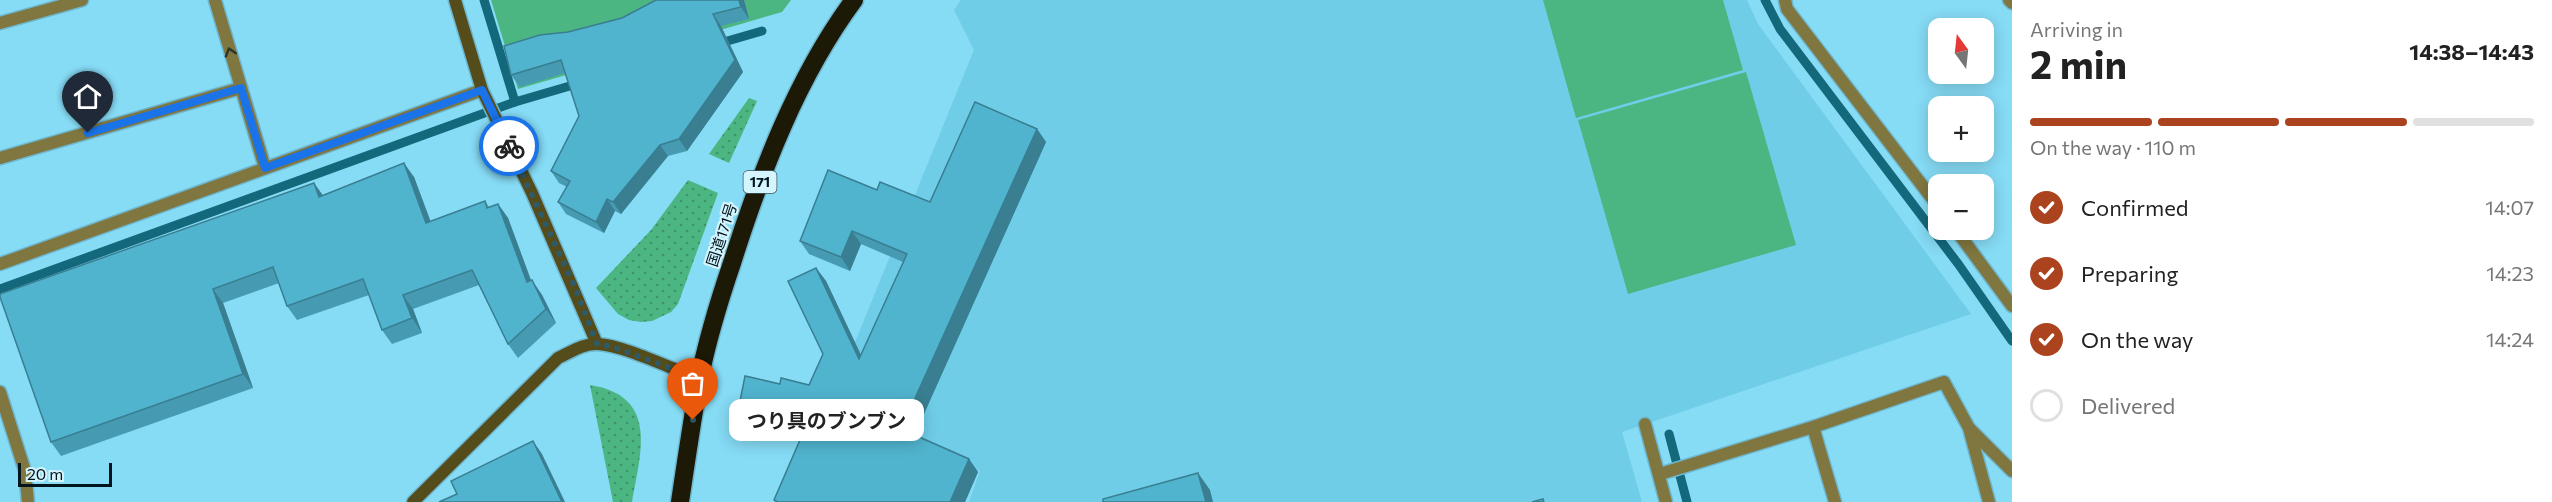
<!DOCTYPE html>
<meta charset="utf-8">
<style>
body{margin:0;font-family:Commissioner,"Noto Sans JP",sans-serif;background:#f6f6f6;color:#222;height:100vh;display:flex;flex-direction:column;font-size:22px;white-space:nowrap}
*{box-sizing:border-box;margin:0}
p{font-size:20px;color:#767676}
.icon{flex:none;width:33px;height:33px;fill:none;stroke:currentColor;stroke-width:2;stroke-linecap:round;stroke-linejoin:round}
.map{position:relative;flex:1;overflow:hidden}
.details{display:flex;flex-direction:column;background:#fff;width:540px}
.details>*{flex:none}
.needle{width:39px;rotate:345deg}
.fabs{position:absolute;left:1928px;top:18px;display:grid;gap:12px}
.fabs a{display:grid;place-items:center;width:66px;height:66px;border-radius:12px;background:#fff;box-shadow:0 3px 15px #0003;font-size:30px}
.scale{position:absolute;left:18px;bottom:15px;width:94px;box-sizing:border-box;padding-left:6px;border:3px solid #00151c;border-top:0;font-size:16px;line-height:21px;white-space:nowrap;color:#00151c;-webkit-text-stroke:4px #d4f4fe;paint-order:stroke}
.pin{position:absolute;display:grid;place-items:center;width:51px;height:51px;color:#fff;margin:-62px -26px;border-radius:50% 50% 50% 0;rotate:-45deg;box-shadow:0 0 6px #0007}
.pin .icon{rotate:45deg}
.courier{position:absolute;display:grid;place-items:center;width:60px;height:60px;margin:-30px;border:4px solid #1a73e8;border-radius:50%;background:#fff;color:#222;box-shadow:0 2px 8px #0007}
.bubble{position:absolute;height:42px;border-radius:12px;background:#fff;box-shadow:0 3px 15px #0003;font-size:20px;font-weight:700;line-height:42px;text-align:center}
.head em{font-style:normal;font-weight:700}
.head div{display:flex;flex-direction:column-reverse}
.head{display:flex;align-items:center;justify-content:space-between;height:102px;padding:0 18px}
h1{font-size:39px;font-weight:700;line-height:45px}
.bar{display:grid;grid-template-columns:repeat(4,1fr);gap:9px 6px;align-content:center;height:72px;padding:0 18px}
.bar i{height:8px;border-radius:4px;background:#e0e0e0}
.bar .selected{background:#aa431e}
.bar p{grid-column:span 4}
ol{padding:0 18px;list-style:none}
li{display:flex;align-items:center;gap:18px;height:66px}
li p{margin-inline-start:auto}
li .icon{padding:6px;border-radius:50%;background:#aa431e;color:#fff;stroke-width:4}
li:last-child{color:#767676}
li i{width:33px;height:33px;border:3px solid #e0e0e0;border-radius:50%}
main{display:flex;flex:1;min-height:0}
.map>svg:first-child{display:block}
.built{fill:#6fcde8}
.green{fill:url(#green-dots)}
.pitch{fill:#4cb682}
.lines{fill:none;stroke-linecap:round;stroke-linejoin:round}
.stream{stroke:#14687c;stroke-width:9}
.lane-casing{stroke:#6eb7ce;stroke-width:15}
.street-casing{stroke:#6eb7ce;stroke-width:15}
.secondary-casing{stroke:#6eb7ce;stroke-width:15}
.highway-casing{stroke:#6eb7ce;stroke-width:21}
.lane{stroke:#80763f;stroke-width:12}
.street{stroke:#80763f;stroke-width:12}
.secondary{stroke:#554c1c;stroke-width:12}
.highway{stroke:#1c1906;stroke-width:18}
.wall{fill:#469bb2}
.shaded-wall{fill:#397e91}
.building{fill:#51b4cf;stroke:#397e91;stroke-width:1.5}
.oneway{stroke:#2d3728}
.done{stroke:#2f5a68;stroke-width:6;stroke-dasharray:0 10.8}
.route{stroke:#1a73e8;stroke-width:8}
.labels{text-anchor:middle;stroke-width:4.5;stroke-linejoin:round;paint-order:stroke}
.shield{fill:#d4f4fe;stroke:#405860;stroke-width:1.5}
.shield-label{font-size:14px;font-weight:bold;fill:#00151c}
.street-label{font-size:15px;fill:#00151c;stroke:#d4f4fe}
</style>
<main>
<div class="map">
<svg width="2012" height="502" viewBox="0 0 2012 502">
<defs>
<pattern id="green-dots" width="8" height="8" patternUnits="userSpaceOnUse" patternTransform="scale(1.5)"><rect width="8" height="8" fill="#4cb682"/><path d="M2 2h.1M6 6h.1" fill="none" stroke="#3d936a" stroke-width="1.8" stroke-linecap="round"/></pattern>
</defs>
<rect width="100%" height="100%" fill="#86dbf5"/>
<path class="built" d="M 961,0 L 1747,0 L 1758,24 L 1971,314 L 1622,432 L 1642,502 L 969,502 L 980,471 L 829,406 L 974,50 L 954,10 Z"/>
<g class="green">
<path d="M 749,98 L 757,101 L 729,163 L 709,154 Z"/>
<path d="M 688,180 L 718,193 L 678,304 L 671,312 L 652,321 L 641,322 L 629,320 L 618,314 L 596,288 L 651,230 Z"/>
<path d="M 590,385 C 659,396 641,452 632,502 L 613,502 Z"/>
</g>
<g class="pitch">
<path d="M 491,0 L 791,0 L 782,12 L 518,89 Z"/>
<path d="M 1543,0 L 1723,0 L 1743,70 L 1576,118 Z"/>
<path d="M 1746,72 L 1796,245 L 1628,294 L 1578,120 Z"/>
</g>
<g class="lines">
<g class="stream">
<path d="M 484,0 L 515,102"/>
<path d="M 1765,0 L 1780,29 L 1959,265 L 2012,341"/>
<path d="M 717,44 L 762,31"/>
<path d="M 0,289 L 515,102 L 580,83"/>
<path d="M 1669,434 L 1687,502"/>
</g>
<g class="lane-casing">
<g id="lane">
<path d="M 0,23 L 82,0"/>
<path d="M 0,158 L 241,88"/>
</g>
</g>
<g class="street-casing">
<g id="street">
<path d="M 215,0 L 265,168"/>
<path d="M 1785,0 L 1787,9 L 1938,206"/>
<path d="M 2009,0 L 2012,3"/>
<path d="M 1956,230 L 2012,306"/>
<path d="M 0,264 L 482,90"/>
<path d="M 0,392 L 25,471 L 28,502"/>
<path d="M 1645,424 L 1666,502"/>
<path d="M 1813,427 L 1835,502"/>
<path d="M 1970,429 L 2012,471"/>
<path d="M 1660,474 L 1813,427 L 1944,382 L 1969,428 L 1989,502"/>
</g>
</g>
<g class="secondary-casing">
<g id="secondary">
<path d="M 455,0 L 482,90 L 532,193 L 597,344"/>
<path d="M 413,502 L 558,358 C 571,352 584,343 598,344 C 623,345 674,370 700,379"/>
</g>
</g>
<g class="highway-casing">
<path id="highway" d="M 680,502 C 686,462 692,421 699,381 C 707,341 719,301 732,263 C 761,172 797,77 854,0"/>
</g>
<use href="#lane" class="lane"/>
<use href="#street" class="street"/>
<use href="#secondary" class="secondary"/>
<use href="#highway" class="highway"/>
</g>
<g class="wall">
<path d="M 656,0 L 744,0 L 749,19 L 721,26 L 743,72 L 687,151 L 668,156 L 621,214 L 615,211 L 604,233 L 566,214 L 558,202 L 567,187 L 559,183 L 551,171 L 579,116 L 565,73 L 520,87 L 511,75 L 568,32 L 622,18 Z"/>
<path d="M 1037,129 L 1046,142 L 914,435 L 969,459 L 978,472 L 965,502 L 775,502 L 774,500 L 802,437 L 747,424 L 738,411 L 780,384 L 809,385 L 823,354 L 816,268 L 826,281 L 861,355 L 903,262 L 861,244 L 850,271 L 809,254 L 800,241 L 877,190 L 930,202 Z"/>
<path d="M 414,177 L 431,222 L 485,201 L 489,207 L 498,204 L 508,218 L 531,280 L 542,295 L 556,323 L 518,358 L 508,344 L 479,285 L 413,309 L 422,333 L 392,344 L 382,330 L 369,295 L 297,320 L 287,306 L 279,283 L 223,303 L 253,388 L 61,456 L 51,442 L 314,183 L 323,196 Z"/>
</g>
<g class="shaded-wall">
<path d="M 739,0 L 744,0 L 749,19 L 741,7 Z"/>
<path d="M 713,14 L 721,26 L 743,72 L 687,151 L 679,139 Z"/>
<path d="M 1037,129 L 1046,142 L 911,443 L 901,429 Z"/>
<path d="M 660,145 L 668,156 L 621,214 L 613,202 Z"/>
<path d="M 404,163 L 414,177 L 436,237 L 426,223 Z"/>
<path d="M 314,183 L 324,197 L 319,197 Z"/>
<path d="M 607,199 L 615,211 L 604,233 L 596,222 Z"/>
<path d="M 498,204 L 508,218 L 537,297 L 527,282 Z"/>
<path d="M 852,231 L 861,244 L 850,271 L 841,257 Z"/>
<path d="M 816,268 L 826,281 L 869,372 L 859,359 Z"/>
<path d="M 532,280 L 542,295 L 556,323 L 546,309 Z"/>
<path d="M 213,289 L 223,303 L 253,388 L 243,374 Z"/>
<path d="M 403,295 L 413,309 L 422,333 L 412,318 Z"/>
<path d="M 533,441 L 542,454 L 565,502 L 562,502 Z"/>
<path d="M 969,459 L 978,472 L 965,502 L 950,502 Z"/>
<path d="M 1198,473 L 1210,490 L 1213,502 L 1206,502 Z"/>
</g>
<g class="building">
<path d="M 656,0 L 739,0 L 741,7 L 713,14 L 735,60 L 679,139 L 660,145 L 613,202 L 607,199 L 596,222 L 558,202 L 570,181 L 551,171 L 579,116 L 561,60 L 511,75 L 504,46 L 540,35 L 568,32 L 622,18 Z"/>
<path d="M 975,102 L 1037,129 L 901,429 L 969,459 L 950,502 L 778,502 L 774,500 L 806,426 L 738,411 L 745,376 L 780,384 L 781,378 L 809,385 L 823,354 L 788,281 L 816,268 L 859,359 L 907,254 L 852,231 L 841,257 L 800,241 L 828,170 L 877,190 L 880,182 L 930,202 Z"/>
<path d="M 404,163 L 426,223 L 485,201 L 487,208 L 498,204 L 527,282 L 532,280 L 546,309 L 508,344 L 472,270 L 403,295 L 412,318 L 382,330 L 363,279 L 287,306 L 273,267 L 213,289 L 243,374 L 51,442 L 0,297 L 0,294 L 314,183 L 319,197 Z"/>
<path d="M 533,441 L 562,502 L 439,502 L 457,494 L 451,481 Z"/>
<path d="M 1198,473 L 1206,502 L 1103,502 L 1103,499 Z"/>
<path d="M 1543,499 L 1544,502 L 1532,502 Z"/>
</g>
<defs><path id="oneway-chevron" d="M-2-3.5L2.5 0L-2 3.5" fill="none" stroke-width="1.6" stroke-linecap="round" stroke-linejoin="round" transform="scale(1.5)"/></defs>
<use class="oneway" href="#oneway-chevron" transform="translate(230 52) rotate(-107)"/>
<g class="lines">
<path class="done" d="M 509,146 L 575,287 L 597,344 L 613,347 L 700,379 L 693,420"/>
<path class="route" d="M 88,133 L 241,88 L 265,168 L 482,90 L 509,146"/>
</g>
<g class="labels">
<rect class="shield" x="743.5" y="171" width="33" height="22" rx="4.5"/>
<g class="shield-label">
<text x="760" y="187">171</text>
</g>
<g class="street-label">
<text transform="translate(722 235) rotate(-72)" y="5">国道171号</text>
</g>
</g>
</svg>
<div class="fabs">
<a><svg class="needle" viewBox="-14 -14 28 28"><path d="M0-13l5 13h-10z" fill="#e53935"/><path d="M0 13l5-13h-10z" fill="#767676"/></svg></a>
<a>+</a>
<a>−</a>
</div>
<div class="scale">20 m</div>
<div class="pin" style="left:693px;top:420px;background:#ea580c"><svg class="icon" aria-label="bag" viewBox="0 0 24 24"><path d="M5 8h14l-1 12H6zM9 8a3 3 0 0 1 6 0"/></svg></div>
<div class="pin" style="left:88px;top:133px;background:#1f2937"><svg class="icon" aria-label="home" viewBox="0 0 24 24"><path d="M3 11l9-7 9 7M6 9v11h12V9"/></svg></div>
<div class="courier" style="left:509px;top:146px"><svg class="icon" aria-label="bike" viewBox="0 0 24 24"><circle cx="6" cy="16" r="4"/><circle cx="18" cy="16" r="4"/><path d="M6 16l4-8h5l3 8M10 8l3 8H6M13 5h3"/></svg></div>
<div class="bubble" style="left:729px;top:399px;width:195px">つり具のブンブン</div>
</div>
<section class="details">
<div class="head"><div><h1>2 min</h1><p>Arriving in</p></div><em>14:38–14:43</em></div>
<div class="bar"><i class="selected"></i><i class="selected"></i><i class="selected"></i><i></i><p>On the way · 110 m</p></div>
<ol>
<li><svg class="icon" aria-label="check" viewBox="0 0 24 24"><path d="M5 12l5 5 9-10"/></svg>Confirmed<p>14:07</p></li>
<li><svg class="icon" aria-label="check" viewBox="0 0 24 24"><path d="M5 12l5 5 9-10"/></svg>Preparing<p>14:23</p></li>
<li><svg class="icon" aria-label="check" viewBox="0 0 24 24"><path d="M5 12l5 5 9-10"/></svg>On the way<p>14:24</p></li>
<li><i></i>Delivered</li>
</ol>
</section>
</main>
